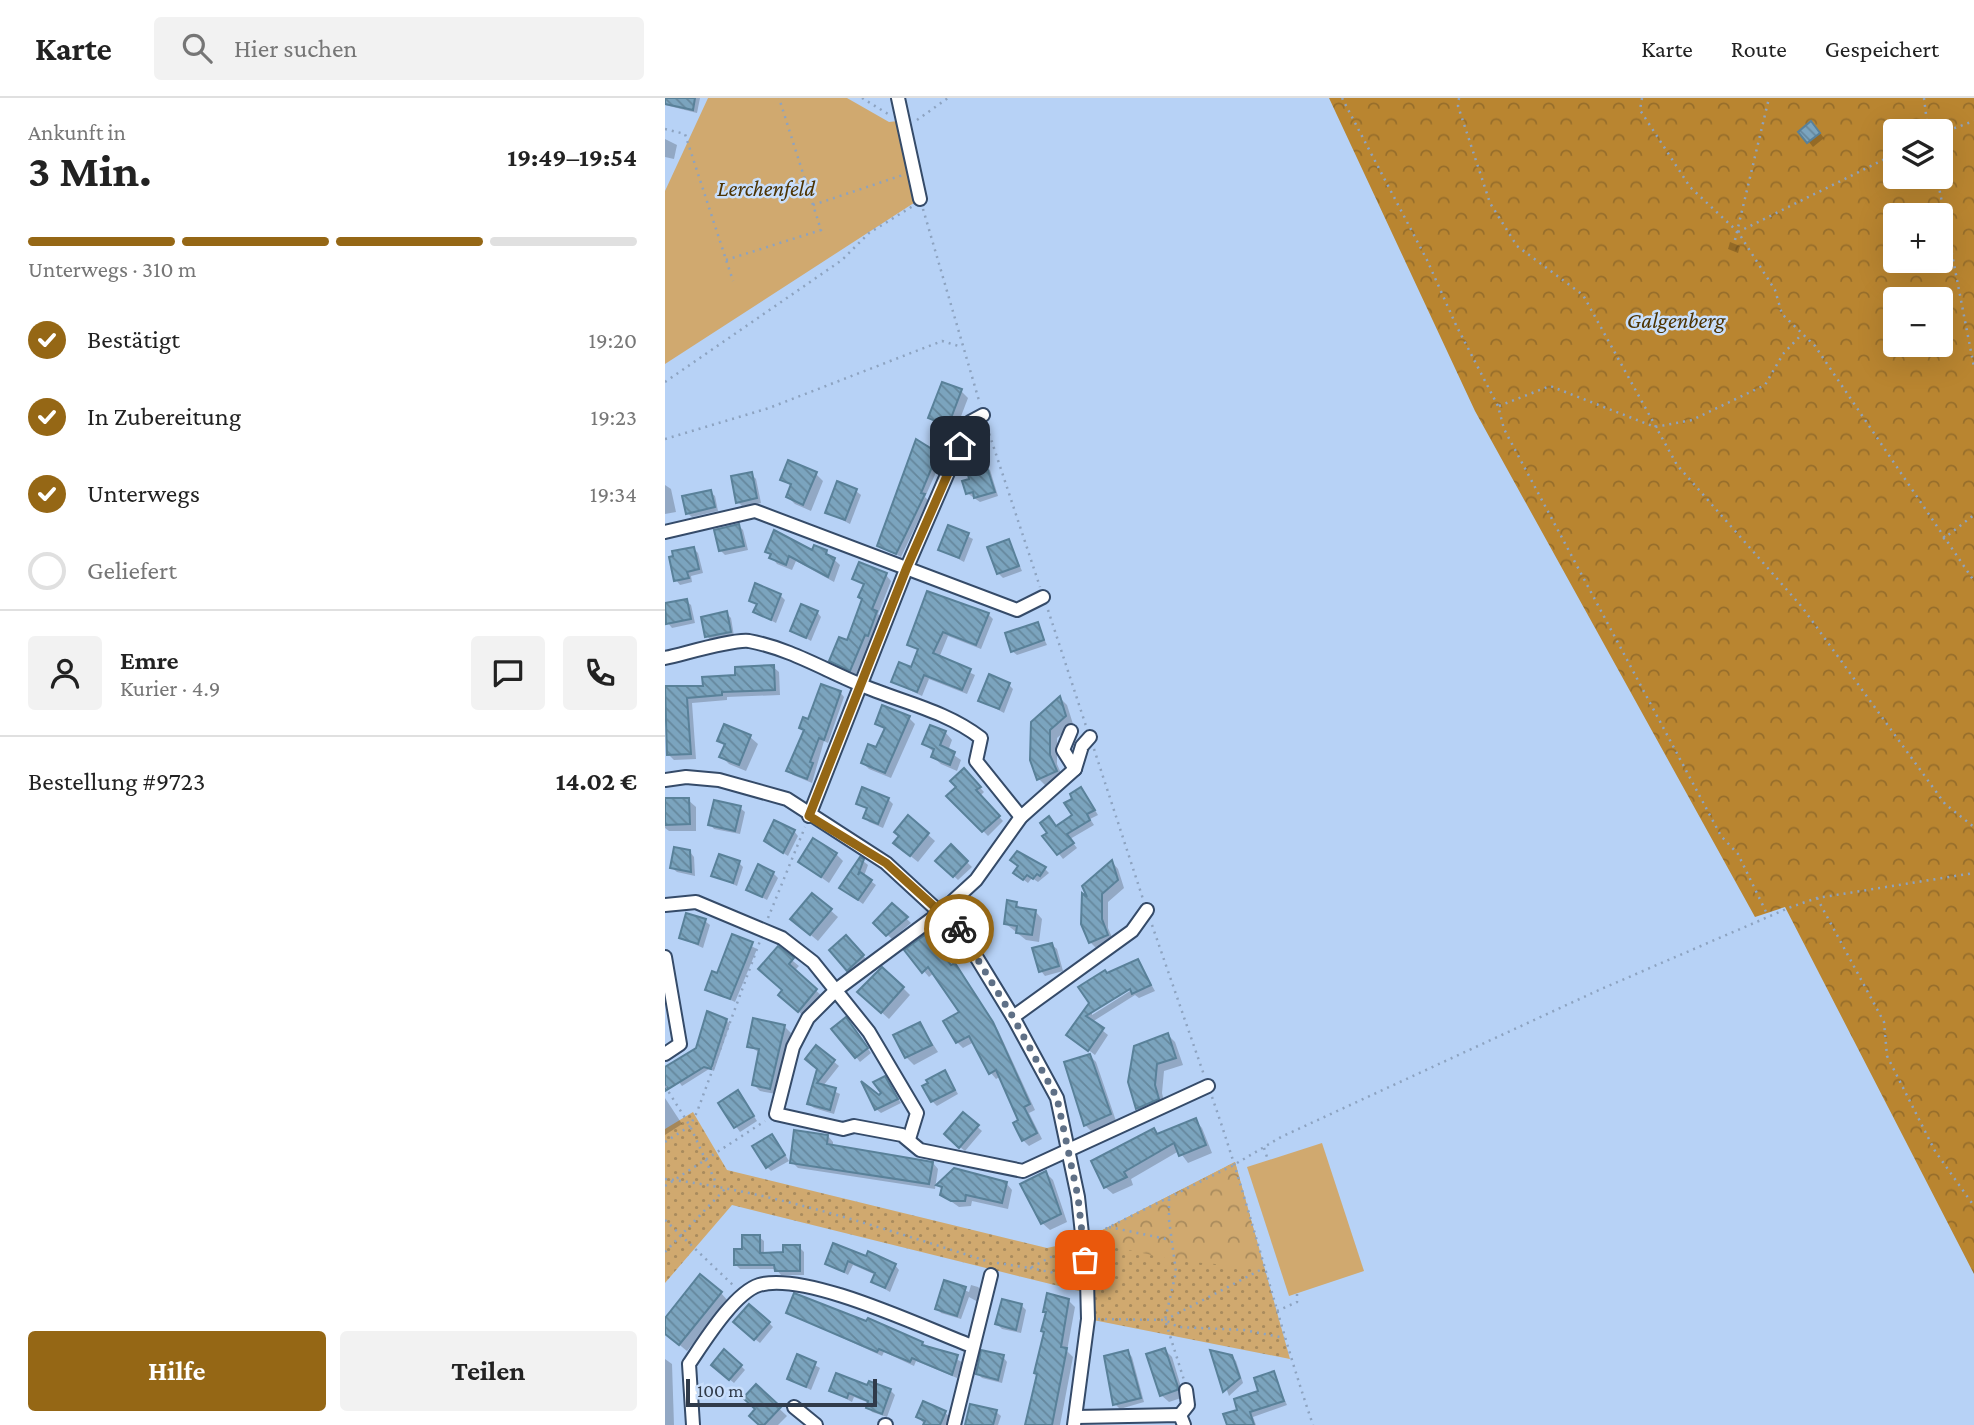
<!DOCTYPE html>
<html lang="de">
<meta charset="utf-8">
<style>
body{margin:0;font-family:"Crimson Pro",serif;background:#f2f2f2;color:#222;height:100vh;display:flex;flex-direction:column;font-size:26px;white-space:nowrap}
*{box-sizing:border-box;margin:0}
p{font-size:23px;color:#767676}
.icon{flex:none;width:38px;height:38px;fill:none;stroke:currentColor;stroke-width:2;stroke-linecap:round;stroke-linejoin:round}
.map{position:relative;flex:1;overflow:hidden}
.side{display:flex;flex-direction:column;background:#fff;width:665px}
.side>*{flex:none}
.buttons{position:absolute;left:1218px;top:21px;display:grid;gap:14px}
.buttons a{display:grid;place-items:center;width:70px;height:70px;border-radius:7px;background:#fff;box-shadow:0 7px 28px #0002;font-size:35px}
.scale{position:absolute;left:21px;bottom:18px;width:191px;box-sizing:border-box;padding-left:7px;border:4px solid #303b4a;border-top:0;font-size:19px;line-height:24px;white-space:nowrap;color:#303b4a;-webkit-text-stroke:5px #c9dffc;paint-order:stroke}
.pin{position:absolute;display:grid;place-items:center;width:60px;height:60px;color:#fff;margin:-30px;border-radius:14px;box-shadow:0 4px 10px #0006}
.courier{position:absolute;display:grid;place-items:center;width:70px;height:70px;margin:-35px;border:5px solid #956715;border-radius:50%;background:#fff;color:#222;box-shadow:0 2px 9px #0007}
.overview em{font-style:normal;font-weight:700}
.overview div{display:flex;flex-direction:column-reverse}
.overview{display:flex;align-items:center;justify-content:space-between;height:119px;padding:0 28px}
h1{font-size:46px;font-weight:700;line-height:52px}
.bar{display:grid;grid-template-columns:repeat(4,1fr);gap:10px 7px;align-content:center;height:84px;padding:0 28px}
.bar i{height:9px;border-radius:5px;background:#e0e0e0}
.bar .active{background:#956715}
.bar p{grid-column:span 4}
.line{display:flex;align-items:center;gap:18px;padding:0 28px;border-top:2px solid #e0e0e0}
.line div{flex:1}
.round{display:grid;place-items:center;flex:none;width:74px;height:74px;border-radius:7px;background:#f2f2f2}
ol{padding:0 28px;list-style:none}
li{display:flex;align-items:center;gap:21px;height:77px}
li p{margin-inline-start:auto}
li .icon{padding:7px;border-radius:50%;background:#956715;color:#fff;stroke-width:4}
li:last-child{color:#767676}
li i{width:38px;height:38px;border:4px solid #e0e0e0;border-radius:50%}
.action{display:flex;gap:14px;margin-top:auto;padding:14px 28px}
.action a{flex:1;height:80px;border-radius:7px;background:#956715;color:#fff;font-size:28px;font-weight:700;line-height:80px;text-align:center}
.action a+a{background:#f2f2f2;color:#222}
header{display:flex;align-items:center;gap:42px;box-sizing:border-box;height:98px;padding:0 35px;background:#fff;border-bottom:2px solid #e0e0e0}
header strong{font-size:33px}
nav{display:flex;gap:38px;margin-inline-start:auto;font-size:24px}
.search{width:490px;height:63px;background:#f2f2f2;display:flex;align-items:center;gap:18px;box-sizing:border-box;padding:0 24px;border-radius:7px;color:#767676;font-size:26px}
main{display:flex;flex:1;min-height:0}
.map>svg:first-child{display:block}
.grass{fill:url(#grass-dots)}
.forest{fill:url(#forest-crowns);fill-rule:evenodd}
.park{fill:url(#park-crowns)}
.garden{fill:#d0a96f}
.shadow{fill:#0003;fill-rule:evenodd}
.building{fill:url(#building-back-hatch);stroke:#598199;stroke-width:2}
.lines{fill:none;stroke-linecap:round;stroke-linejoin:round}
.minor-casing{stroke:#354b69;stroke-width:16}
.path{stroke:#8da3c0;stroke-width:2.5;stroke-dasharray:2 5;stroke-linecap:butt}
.minor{stroke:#fff;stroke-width:12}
.done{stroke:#5f7086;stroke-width:7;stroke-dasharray:0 12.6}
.route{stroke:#956715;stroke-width:9}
.labels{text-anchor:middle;stroke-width:5;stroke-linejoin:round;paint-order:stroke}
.park-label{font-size:23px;font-style:italic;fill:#4d3302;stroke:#c9dffc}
</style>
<header>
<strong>Karte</strong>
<div class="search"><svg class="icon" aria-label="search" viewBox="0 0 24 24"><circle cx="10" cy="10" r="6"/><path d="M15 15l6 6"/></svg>Hier suchen</div>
<nav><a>Karte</a><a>Route</a><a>Gespeichert</a></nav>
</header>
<main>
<section class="side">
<div class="overview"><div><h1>3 Min.</h1><p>Ankunft in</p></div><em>19:49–19:54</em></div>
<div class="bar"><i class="active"></i><i class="active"></i><i class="active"></i><i></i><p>Unterwegs · 310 m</p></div>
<ol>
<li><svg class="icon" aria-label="check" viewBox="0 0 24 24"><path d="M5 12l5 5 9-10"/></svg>Bestätigt<p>19:20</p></li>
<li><svg class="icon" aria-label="check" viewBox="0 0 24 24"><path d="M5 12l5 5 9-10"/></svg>In Zubereitung<p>19:23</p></li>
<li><svg class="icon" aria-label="check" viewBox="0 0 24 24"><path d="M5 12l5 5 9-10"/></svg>Unterwegs<p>19:34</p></li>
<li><i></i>Geliefert</li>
</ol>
<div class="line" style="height:126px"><a class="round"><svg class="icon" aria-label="person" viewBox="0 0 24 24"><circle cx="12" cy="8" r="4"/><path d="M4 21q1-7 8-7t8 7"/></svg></a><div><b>Emre</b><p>Kurier · 4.9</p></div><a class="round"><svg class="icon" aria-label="chat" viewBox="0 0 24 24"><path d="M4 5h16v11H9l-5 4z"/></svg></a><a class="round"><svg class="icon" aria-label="phone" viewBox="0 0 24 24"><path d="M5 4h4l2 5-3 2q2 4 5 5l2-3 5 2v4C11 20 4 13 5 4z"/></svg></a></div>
<div class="line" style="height:91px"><div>Bestellung #9723</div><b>14.02 €</b></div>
<div class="action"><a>Hilfe</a><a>Teilen</a></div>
</section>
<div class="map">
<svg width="1309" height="1327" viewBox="0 0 1309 1327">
<defs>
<pattern id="grass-dots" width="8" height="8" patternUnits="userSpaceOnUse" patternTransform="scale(1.75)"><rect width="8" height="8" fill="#d0a96f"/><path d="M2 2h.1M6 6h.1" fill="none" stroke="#a98b5d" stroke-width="1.8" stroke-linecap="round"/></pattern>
<pattern id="forest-crowns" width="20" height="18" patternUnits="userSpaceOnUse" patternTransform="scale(1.75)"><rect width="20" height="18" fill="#b98530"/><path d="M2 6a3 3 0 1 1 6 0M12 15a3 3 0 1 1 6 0" fill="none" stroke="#976e2b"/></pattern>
<pattern id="park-crowns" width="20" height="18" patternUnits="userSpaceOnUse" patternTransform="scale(1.75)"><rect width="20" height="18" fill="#d0a96f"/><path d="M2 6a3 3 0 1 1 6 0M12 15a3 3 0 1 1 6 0" fill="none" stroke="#a98b5d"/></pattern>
<pattern id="building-back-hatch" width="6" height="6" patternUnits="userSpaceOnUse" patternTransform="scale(1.75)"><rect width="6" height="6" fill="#7ba4be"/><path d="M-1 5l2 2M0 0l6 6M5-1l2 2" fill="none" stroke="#65879c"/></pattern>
</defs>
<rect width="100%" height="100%" fill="#b7d2f6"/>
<path class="grass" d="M 28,1014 L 62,1072 L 382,1150 L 418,1142 L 570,1064 L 625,1261 L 423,1221 L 422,1195 L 67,1107 L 0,1185 L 0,1031 Z"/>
<path class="forest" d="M 664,0 L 1309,0 L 1309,1176 L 1120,809 L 1090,819 L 810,313 ZM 1230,33 L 1276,33 L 1276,79 L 1230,79 ZM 1230,117 L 1276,117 L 1276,163 L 1230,163 ZM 1230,201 L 1276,201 L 1276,247 L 1230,247 Z"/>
<path class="park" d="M 570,1064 L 599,1170 L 514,1163 L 418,1142 Z"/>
<g class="garden">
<path d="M 43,0 L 182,0 L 224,24 L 233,23 L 255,101 L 0,266 L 0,93 Z"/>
<path d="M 657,1045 L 699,1173 L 624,1198 L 582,1069 Z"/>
</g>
<g class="shadow">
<path d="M 0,0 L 35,0 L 32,15 L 0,7 Z"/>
<path d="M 1151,30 L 1159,40 L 1148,49 L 1136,34 Z"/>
<path d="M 0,41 L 12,47 L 9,61 L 0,59 Z"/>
<path d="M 1065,144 L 1075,148 L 1073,155 L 1063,151 Z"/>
<path d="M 296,293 L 303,300 L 290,334 L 273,327 L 265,320 Z"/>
<path d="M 252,343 L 264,348 L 277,361 L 260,399 L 263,402 L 236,459 L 214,447 Z"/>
<path d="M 320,368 L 325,372 L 333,398 L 315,404 L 302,395 L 307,382 Z"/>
<path d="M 86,376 L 91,381 L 96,405 L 77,408 L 73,404 Z"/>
<path d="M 151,376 L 158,383 L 146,413 L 130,406 L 123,399 L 127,389 L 117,381 Z"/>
<path d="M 0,387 L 6,391 L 11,414 L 0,416 Z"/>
<path d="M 191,393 L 196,397 L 185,426 L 162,414 Z"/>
<path d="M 45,394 L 50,398 L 53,413 L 27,419 L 22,415 Z"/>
<path d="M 74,428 L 78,432 L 83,452 L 60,457 L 56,453 Z"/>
<path d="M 284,429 L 308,441 L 299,464 L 275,451 Z"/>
<path d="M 344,443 L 357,473 L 338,480 L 333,475 Z"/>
<path d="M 29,451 L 33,455 L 38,475 L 26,478 L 27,484 L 15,487 L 11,482 Z"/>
<path d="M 102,453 L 161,454 L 175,467 L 169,484 L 131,463 L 127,472 L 112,466 Z"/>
<path d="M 221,477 L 226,483 L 213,516 L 217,520 L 191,577 L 166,562 L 183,544 L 199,502 L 200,488 L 189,480 Z"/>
<path d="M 115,497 L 120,502 L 111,525 L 90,514 L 93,508 L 86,502 Z"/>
<path d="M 21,503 L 26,507 L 30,525 L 7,530 L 3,525 L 0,507 Z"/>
<path d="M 152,514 L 156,519 L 146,543 L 127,532 Z"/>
<path d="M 61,515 L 66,520 L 69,538 L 46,543 L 42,538 Z"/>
<path d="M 323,516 L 328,521 L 316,551 L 283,538 L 274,560 L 310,577 L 302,596 L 264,581 L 257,598 L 228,584 L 246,571 L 254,553 L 244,546 Z"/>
<path d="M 372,526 L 382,547 L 352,557 L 347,553 Z"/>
<path d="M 108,569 L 114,574 L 115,597 L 62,599 L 62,602 L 27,605 L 31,661 L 9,662 L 4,657 L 0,590 L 40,590 Z"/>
<path d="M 344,587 L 348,591 L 339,615 L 315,602 Z"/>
<path d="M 175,594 L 179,599 L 163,645 L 159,643 L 147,685 L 128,677 L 123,673 L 140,634 L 136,630 Z"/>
<path d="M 395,600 L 402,607 L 408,626 L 392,640 L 392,666 L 398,680 L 381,688 L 374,681 L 368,625 Z"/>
<path d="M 244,620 L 250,626 L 226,680 L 204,671 L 198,665 L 212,652 L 220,632 L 212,625 Z"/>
<path d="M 280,634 L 287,642 L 283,653 L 296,662 L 292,673 L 276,666 L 268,659 L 270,655 L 259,646 Z"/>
<path d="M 85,639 L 93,646 L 81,673 L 64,666 L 56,658 L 60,649 L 54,642 Z"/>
<path d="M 299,673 L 319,694 L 315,698 L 338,723 L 323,738 L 284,698 L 293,689 Z"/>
<path d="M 420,696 L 433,717 L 425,721 L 429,727 L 405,741 L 412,750 L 398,761 L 380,738 L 409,718 Z"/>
<path d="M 223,701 L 228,706 L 218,730 L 204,724 L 200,719 L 203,712 L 193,705 Z"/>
<path d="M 0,702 L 23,702 L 31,709 L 31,733 L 4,733 L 0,730 Z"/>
<path d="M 75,710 L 80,714 L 75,736 L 49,731 L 45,726 Z"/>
<path d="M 243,719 L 270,743 L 253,764 L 238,752 L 236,738 Z"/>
<path d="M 129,733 L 133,738 L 123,758 L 106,747 Z"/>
<path d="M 286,749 L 307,769 L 293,782 L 273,763 Z"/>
<path d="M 25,754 L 29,759 L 30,778 L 12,774 L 7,770 Z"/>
<path d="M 171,756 L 178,763 L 164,785 L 135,764 Z"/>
<path d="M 198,763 L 203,767 L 199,778 L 211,787 L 198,806 L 176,790 Z"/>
<path d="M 447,764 L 453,771 L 459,790 L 443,804 L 443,830 L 449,844 L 433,852 L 425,844 L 426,804 Z"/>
<path d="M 74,765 L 78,769 L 72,788 L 48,777 Z"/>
<path d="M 380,771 L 384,775 L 373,784 L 367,780 L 363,785 L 355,779 Z"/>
<path d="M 108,775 L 113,780 L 102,802 L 83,792 Z"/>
<path d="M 351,805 L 357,812 L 370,813 L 377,821 L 374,844 L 361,842 L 341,826 Z"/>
<path d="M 227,807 L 246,825 L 227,841 L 210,825 Z"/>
<path d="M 165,812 L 173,819 L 153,843 L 135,828 Z"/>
<path d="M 40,823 L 45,827 L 38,850 L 16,840 Z"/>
<path d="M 68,839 L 92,851 L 70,904 L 42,891 L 53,877 Z"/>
<path d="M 181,839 L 203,863 L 188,876 L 166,852 Z"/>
<path d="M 387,847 L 392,851 L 398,873 L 380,878 L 376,873 Z"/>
<path d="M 113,851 L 134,868 L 129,873 L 157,898 L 140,919 L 121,903 Z"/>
<path d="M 242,853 L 289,867 L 295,873 L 333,932 L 370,1012 L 364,1015 L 377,1041 L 364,1048 L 358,1042 L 355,1023 L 336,978 L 331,981 L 326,975 L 309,944 L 298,950 L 292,944 L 297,915 L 269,875 L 264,879 Z"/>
<path d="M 473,863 L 490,893 L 474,900 L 470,897 L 427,924 L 443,937 L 430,957 L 404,937 L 442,877 ZM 471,885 L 473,888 L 427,917 L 427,913 Z"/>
<path d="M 238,890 L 245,897 L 224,921 L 202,901 Z"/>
<path d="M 61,922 L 65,926 L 49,973 L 44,971 L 17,988 L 14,984 L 33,951 Z"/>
<path d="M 185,926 L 206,955 L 195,964 L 191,959 Z"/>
<path d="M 255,926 L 273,954 L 249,967 L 241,959 Z"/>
<path d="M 119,928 L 126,935 L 111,996 L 95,993 L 89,987 L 95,955 L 84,948 Z"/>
<path d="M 503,937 L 510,944 L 518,967 L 499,973 L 497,995 L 500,1008 L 480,1018 L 473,1010 L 465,984 Z"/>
<path d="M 151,949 L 174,968 L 158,988 L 175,996 L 169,1016 L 149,1010 L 144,1006 L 154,971 Z"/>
<path d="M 425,958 L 431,964 L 451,1023 L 426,1033 L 420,1027 Z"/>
<path d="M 280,974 L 293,996 L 272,1008 L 267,1003 Z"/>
<path d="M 220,981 L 236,1005 L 216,1015 L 211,1011 L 219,995 Z"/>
<path d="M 77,999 L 92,1023 L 75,1034 L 55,1006 Z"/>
<path d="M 0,1000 L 17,1026 L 0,1037 Z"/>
<path d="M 298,1016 L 317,1033 L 300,1053 L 285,1041 Z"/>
<path d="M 530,1022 L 537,1030 L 547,1055 L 523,1065 L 514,1053 L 466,1081 L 468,1087 L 448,1096 L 440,1089 L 488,1032 L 493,1037 Z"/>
<path d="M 163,1038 L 168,1044 L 168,1049 L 268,1065 L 273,1071 L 270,1091 L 133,1070 L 127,1064 Z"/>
<path d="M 111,1042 L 124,1063 L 106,1073 L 102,1069 Z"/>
<path d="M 381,1075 L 388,1082 L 402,1124 L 385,1132 L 377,1125 Z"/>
<path d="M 341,1085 L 347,1092 L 343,1111 L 307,1103 L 306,1108 L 294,1109 L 277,1097 L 278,1092 L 274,1087 Z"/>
<path d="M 94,1139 L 99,1143 L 99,1156 L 120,1156 L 134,1149 L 139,1154 L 139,1177 L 116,1177 L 111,1171 L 75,1171 L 71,1167 L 79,1153 Z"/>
<path d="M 201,1160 L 230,1167 L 234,1172 L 225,1194 L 208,1184 L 211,1177 L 188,1167 L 183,1177 L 162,1165 Z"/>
<path d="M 280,1184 L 304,1194 L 306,1187 L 313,1189 L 318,1194 L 315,1205 L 304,1199 L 296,1221 L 276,1215 L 272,1210 Z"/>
<path d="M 56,1195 L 63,1203 L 22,1253 L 0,1235 L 0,1222 Z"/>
<path d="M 403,1202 L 410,1209 L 402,1253 L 408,1259 L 395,1327 L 361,1327 L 373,1277 L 382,1216 L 380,1213 Z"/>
<path d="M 356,1207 L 361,1212 L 356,1235 L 337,1231 L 332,1226 Z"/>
<path d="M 123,1215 L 257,1245 L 297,1264 L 292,1280 L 251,1263 L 249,1268 L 219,1254 L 217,1258 Z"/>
<path d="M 104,1225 L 108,1229 L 95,1245 L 75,1229 Z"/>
<path d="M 500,1252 L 507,1259 L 519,1299 L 504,1304 L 496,1297 Z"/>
<path d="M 463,1254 L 467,1259 L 479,1304 L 455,1311 L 450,1306 Z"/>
<path d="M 548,1254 L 566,1258 L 571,1263 L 578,1285 L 564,1298 Z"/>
<path d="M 133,1258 L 155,1270 L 146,1292 L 124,1281 Z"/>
<path d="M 338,1259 L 342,1264 L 337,1285 L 317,1280 L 313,1276 Z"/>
<path d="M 0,1261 L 7,1266 L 9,1327 L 0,1327 Z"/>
<path d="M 76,1268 L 80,1272 L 69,1285 L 52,1271 Z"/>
<path d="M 608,1275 L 622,1307 L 588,1319 L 591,1327 L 564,1327 L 596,1294 Z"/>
<path d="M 91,1289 L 122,1318 L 113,1327 L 96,1327 Z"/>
<path d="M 203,1289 L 225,1292 L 230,1297 L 222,1319 L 207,1314 L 203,1309 L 204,1305 L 189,1299 L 187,1304 L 166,1293 Z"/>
<path d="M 331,1314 L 336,1318 L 333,1327 L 302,1327 Z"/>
<path d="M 280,1315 L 285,1319 L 281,1327 L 260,1327 L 253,1319 Z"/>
</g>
<g class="building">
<path d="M 0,0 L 30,0 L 28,12 L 0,6 Z"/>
<path d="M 1146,23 L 1155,35 L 1142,45 L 1133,34 Z"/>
<path d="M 277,284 L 297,291 L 283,328 L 263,320 Z"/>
<path d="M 251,341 L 273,355 L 256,395 L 260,396 L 231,456 L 212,448 Z"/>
<path d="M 123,362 L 152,374 L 138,407 L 121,399 L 126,386 L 115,382 Z"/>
<path d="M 321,366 L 330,394 L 309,400 L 308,394 L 301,396 L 297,383 L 304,381 L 302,372 Z"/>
<path d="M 87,374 L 92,400 L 71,405 L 66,378 Z"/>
<path d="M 172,383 L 192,391 L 180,422 L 160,415 Z"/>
<path d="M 46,392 L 50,409 L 21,416 L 17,398 Z"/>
<path d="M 74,426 L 79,448 L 54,453 L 49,432 Z"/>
<path d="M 283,427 L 304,435 L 294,460 L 273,452 Z"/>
<path d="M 109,432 L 147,452 L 149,447 L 162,452 L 161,456 L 170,460 L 163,479 L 124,458 L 121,467 L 104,460 L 106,456 L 100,454 Z"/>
<path d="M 344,441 L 354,468 L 332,476 L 322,449 Z"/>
<path d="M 29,449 L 34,471 L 22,474 L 24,480 L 9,483 L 4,459 L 8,458 L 7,453 Z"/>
<path d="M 194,464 L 222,475 L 207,511 L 212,513 L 203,538 L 200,537 L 185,573 L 164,563 L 174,539 L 182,542 L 197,501 L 193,499 L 199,486 L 187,481 Z"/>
<path d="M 90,485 L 116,496 L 106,522 L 88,514 L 92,506 L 84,503 Z"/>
<path d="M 262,493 L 324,515 L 311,547 L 278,534 L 268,555 L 306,571 L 297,592 L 259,577 L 252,594 L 226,584 L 234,564 L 246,569 L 253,551 L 242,547 Z"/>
<path d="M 22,501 L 26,521 L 1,526 L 0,505 Z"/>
<path d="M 136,506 L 153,513 L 141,540 L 125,533 Z"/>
<path d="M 62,513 L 66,534 L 40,539 L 36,519 Z"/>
<path d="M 373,524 L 379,542 L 346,554 L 340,535 Z"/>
<path d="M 109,567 L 110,592 L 57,594 L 57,597 L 22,600 L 26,656 L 2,657 L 0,588 L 38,588 L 37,579 L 70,577 L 70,569 Z"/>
<path d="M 324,576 L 345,585 L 334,611 L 313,603 Z"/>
<path d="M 156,586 L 176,593 L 159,642 L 154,640 L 145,664 L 148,665 L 142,681 L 121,673 L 139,632 L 134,630 L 138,619 L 143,621 Z"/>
<path d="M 395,598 L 401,618 L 385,632 L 385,657 L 392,673 L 372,682 L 365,662 L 366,624 Z"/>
<path d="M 217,607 L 245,618 L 220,675 L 196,665 L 203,646 L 211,649 L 220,630 L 210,626 Z"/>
<path d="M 59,626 L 86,637 L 74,667 L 54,659 L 60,646 L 52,643 Z"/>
<path d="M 265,627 L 281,633 L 275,647 L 290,654 L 285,667 L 266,659 L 269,651 L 257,646 Z"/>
<path d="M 299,670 L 316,689 L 311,692 L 335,718 L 317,734 L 281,698 L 291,689 L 285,683 Z"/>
<path d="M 197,689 L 224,700 L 213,726 L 198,720 L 202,710 L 191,706 Z"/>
<path d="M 416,689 L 430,712 L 422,716 L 425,722 L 402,736 L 409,745 L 392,757 L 377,738 L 382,735 L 375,725 L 384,718 L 391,728 L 407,717 L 399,705 L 407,701 L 405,696 Z"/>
<path d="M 0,700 L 24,700 L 25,726 L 0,727 Z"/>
<path d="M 49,702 L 76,708 L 70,733 L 43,727 Z"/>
<path d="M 243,717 L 264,735 L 245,758 L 228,745 L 234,738 L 229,734 Z"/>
<path d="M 109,722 L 130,732 L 118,755 L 99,743 Z"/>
<path d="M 148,740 L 172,755 L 156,779 L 133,764 Z"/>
<path d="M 286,746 L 303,763 L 288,779 L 270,763 Z"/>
<path d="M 9,749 L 25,752 L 26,774 L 5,770 Z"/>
<path d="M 352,753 L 381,769 L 375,778 L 372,776 L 368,781 L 362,777 L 358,782 L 348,775 L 353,768 L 345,762 Z"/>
<path d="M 54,756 L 75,763 L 68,785 L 46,778 Z"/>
<path d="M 195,759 L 199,761 L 193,777 L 195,774 L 207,782 L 193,802 L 174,790 Z"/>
<path d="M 447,762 L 453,782 L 437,796 L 437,821 L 443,837 L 424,845 L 416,826 L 417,795 L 422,799 L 417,788 Z"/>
<path d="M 93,766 L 109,774 L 97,799 L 81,792 Z"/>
<path d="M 147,795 L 167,811 L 145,837 L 125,821 Z"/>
<path d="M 342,802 L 352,804 L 351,809 L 371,812 L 367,837 L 351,835 L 352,828 L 339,826 Z"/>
<path d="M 227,805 L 243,819 L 221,838 L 208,825 Z"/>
<path d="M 21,815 L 41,821 L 33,846 L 14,840 Z"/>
<path d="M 67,836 L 88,844 L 65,901 L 40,892 L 47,873 L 52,875 Z"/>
<path d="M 261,836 L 286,867 L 290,865 L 328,924 L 365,1006 L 359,1009 L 372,1035 L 357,1043 L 348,1025 L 353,1022 L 331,972 L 324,976 L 304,938 L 291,945 L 278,923 L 294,914 L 263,869 L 257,875 L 239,852 Z"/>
<path d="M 181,837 L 199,857 L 182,873 L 164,852 Z"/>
<path d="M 387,845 L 394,868 L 374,874 L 367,850 Z"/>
<path d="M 113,848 L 129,860 L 124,866 L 152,891 L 133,914 L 113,897 L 117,892 L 93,871 Z"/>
<path d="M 473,861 L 486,887 L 467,896 L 465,891 L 421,918 L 439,930 L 423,953 L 401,937 L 424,905 L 413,889 L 440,872 L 442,875 Z"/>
<path d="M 217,869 L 239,889 L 216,915 L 192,894 Z"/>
<path d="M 42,913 L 62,921 L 46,971 L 39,969 L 0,993 L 0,969 L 31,950 Z"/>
<path d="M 181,919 L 203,950 L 190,960 L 166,931 Z"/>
<path d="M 88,920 L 120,927 L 105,991 L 87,987 L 94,951 L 82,949 Z"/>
<path d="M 255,924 L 267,947 L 240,960 L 228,937 Z"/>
<path d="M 503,935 L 511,960 L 492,966 L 490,987 L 494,1001 L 471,1011 L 463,984 L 469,948 Z"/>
<path d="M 151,947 L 170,962 L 152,985 L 171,990 L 165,1012 L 142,1006 L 152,971 L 140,961 Z"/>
<path d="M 425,956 L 446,1016 L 419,1028 L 399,964 Z"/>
<path d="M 280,972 L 290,992 L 266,1004 L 257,988 L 263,985 L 261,982 Z"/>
<path d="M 220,978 L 233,1001 L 210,1012 L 196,983 L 214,997 L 216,995 L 208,984 Z"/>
<path d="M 73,992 L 89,1018 L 69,1030 L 53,1005 Z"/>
<path d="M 298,1014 L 314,1027 L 294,1050 L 279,1036 Z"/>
<path d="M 531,1020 L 541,1047 L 514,1058 L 509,1045 L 459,1074 L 462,1079 L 439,1090 L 426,1063 L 489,1030 L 492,1036 Z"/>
<path d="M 129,1032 L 163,1037 L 162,1046 L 268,1064 L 264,1086 L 125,1065 Z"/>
<path d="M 107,1036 L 120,1057 L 101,1070 L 87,1048 Z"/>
<path d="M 289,1070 L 342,1084 L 337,1105 L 301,1097 L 300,1103 L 286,1103 L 275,1097 L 277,1089 L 271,1087 Z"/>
<path d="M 381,1073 L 396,1116 L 376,1126 L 355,1086 Z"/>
<path d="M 77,1137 L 95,1137 L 95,1155 L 118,1154 L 118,1147 L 135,1147 L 135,1173 L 110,1173 L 109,1167 L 69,1167 L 69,1151 L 77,1151 Z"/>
<path d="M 168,1145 L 201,1158 L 203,1153 L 231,1166 L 220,1190 L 206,1184 L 210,1175 L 183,1163 L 179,1174 L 160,1166 Z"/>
<path d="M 35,1176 L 57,1194 L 14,1247 L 0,1236 L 0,1220 Z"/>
<path d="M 279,1182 L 301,1189 L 292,1218 L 270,1211 Z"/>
<path d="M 129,1195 L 201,1223 L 203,1220 L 258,1244 L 257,1247 L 293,1257 L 287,1277 L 247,1260 L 245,1264 L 214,1251 L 212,1254 L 121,1215 Z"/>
<path d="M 382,1195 L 404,1201 L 396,1249 L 402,1250 L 387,1327 L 360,1327 L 372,1276 L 369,1275 L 379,1234 L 376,1233 L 381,1214 L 378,1214 Z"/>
<path d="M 337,1201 L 357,1206 L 351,1232 L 330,1226 Z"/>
<path d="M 84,1206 L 105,1224 L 89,1242 L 68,1224 Z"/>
<path d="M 500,1250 L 513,1289 L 512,1292 L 495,1298 L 481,1256 Z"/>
<path d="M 59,1251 L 77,1267 L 64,1282 L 46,1267 Z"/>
<path d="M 316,1252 L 339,1257 L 333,1282 L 311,1276 Z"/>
<path d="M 463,1252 L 476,1300 L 448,1307 L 439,1258 Z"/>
<path d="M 545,1252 L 567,1257 L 575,1280 L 558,1294 Z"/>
<path d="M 132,1256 L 151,1264 L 141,1289 L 122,1281 Z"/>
<path d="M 609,1273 L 619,1303 L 585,1314 L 589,1327 L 562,1327 L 558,1316 L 572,1312 L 569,1301 L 593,1293 L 589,1280 Z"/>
<path d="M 171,1275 L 202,1287 L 204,1283 L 226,1291 L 217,1316 L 201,1310 L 203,1303 L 184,1295 L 182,1300 L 164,1293 Z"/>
<path d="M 91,1286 L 116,1309 L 99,1327 L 94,1327 L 84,1318 L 90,1311 L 78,1300 Z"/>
<path d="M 258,1303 L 281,1313 L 275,1327 L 258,1327 L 260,1323 L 251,1319 Z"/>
<path d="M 305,1306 L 332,1312 L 328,1327 L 300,1327 Z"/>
</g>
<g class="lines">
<g class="minor-casing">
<g id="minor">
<path d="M 233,0 L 255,101"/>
<path d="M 0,434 L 90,413 L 352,512 L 378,499"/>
<path d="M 0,560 C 19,556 68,541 84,543 C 123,550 158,571 194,586 C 235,604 280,612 316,640 L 311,663 L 356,719"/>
<path d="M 406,633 L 398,652 L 410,671"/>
<path d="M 425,639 L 417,648 L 410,671 L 356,719 L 311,782 L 276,814 L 171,892 L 143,920 L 128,949 L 111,1016 L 178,1031 L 189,1028 L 237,1037 L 255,1052 L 358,1073 L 543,988"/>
<path d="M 0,682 L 21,679 L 54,682 L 122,701 L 221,765 L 296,834 L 348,919 L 392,1000 L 413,1099 L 422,1182 L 423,1221 L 409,1327"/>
<path d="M 144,718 L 242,469 L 305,324 L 318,317"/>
<path d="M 0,807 L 31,804 L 117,840 L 148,864 L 204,934 L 252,1015 L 244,1041"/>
<path d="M 0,859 L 15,946 L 0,956"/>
<path d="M 348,919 L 467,833 L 482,812"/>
<path d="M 129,1309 L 151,1327"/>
<path d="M 515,1317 L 523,1307 L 521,1292"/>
<path d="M 411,1319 L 515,1317 L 519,1327"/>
<path d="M 28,1327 L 24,1266 C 39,1244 69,1195 94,1187 C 141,1173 259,1230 307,1248"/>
<path d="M 220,1327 L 221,1327"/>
<path d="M 289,1327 L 326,1177"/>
</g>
</g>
<g class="path">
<path d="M 197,0 L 223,16"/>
<path d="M 677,0 L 762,162 L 791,227 L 833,308 L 839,331 L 1056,738 L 1073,756 L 1103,818"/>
<path d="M 794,0 L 793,8 L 825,105 L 852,148 L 918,197 L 1012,367 L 1137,509 L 1280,706 L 1309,729"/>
<path d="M 977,0 L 975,12 L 1025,89 L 1073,134 L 1110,192 L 1117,216 L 1150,248 L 1309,483"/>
<path d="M 1259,0 L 1263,33"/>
<path d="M 252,22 L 283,0"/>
<path d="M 0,31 L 20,36 L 68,183"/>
<path d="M 1276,35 L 1309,23"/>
<path d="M 1272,79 L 1309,269"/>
<path d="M 148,107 L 238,77"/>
<path d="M 258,111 L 315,306"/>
<path d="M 1073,134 L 1230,56"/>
<path d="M 1070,142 L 1104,0"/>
<path d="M 61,162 L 156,132 L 114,0"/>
<path d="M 0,284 L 177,162 L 204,135 L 248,108"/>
<path d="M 834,308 L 885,288 L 990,329 L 1027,322 L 1100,287 L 1118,256 L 1137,236"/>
<path d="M 322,329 L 375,489"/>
<path d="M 0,341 L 104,310 L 277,243 L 297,249"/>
<path d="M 1278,441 L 1309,417"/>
<path d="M 383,512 L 421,628"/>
<path d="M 429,651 L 478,801"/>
<path d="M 1152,800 L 1219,924 L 1222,958 L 1270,1053 L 1309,1108"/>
<path d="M 103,820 L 140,729"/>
<path d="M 487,827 L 539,977"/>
<path d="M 0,988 L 25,1028 L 52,1087"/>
<path d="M 547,999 C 585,1107 611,1219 648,1327"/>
<path d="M 0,1044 L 25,1028 L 32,1014 L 95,843"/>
<path d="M 599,1050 L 603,1062"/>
<path d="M 0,1081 C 111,1094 219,1131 325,1164"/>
<path d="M 0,1088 L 100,1023"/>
<path d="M 504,1101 L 504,1122 L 511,1174 L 500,1222 L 519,1282"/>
<path d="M 0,1122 L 70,1189"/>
<path d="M 444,1129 L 506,1142"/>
<path d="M 428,1137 L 567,1068 L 616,1039 L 934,892 L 1126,809 L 1152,800 L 1309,775"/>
<path d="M 0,1154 L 60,1091"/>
<path d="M 332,1165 L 365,1170 L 407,1148"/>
<path d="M 365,1170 L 410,1179"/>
<path d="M 612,1213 L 632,1204 L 632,1195"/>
<path d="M 433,1221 L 500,1222 L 513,1229 L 579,1232 L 620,1240"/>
<path d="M 500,1222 L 599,1170"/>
</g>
<use href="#minor" class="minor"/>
</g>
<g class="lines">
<path class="done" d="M 294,831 L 348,919 L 392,1000 L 413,1099 L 420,1162"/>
<path class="route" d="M 294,831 L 221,765 L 144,718 L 242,469 L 295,348"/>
</g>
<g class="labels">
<g class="park-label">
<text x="101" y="98">Lerchenfeld</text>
<text x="1011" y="230">Galgenberg</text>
</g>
</g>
</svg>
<div class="buttons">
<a><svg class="icon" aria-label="layers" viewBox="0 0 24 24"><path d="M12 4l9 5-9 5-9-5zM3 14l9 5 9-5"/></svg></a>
<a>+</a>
<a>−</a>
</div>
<div class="scale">100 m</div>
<div class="pin" style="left:420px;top:1162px;background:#ea580c"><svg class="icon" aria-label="bag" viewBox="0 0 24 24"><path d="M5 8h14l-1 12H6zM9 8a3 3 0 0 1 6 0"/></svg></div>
<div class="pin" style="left:295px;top:348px;background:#1f2937"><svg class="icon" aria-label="home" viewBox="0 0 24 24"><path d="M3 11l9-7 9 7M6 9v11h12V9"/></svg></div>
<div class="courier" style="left:294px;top:831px"><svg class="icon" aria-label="bike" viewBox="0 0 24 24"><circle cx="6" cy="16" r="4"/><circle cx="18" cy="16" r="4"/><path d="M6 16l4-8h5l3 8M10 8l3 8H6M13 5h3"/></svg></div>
</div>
</main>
